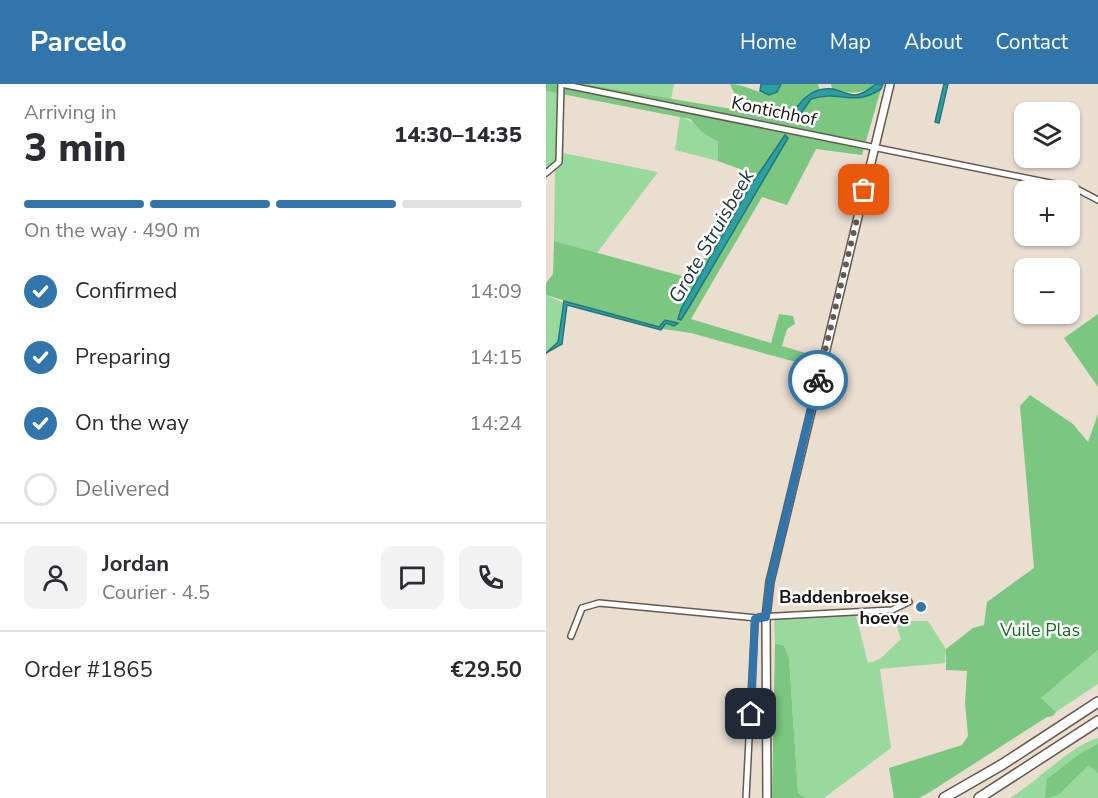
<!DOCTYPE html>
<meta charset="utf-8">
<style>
body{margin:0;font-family:"Nunito Sans",sans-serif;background:#f2f2f3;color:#2b2b33;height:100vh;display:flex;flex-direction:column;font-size:22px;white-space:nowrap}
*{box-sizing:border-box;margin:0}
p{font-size:20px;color:#7c7c81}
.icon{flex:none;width:33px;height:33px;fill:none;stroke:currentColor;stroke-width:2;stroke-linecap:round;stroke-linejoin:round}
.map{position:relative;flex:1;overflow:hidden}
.drawer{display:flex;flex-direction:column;background:#fff;width:546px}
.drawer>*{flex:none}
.controls{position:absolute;left:468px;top:18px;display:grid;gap:12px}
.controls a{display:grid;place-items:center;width:66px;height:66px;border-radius:12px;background:#fff;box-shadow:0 2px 4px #0004;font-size:30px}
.pin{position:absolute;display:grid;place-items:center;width:51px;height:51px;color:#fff;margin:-26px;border-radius:12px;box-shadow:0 3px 9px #0006}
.courier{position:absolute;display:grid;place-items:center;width:60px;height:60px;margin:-30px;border:4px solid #3175ab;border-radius:50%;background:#fff;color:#222;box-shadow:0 2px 8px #0007}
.headline em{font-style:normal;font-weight:800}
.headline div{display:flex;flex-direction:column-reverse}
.headline{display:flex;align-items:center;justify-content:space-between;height:102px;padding:0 24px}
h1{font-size:39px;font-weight:800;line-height:45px}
.bar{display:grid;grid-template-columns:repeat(4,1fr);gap:9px 6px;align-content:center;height:72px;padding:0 24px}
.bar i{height:8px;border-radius:4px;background:#e1e1e2}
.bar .active{background:#3175ab}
.bar p{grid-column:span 4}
.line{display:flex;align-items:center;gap:15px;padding:0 24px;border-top:2px solid #e1e1e2}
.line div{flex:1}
.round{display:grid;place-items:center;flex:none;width:63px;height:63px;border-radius:12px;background:#f2f2f3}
ol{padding:0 24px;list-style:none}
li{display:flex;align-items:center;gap:18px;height:66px}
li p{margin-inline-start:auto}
li .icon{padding:6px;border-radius:50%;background:#3175ab;color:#fff;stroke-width:4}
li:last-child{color:#7c7c81}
li i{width:33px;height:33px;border:3px solid #e1e1e2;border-radius:50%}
header{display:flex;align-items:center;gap:36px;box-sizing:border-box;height:84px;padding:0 30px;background:#3175ab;color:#fff}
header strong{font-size:28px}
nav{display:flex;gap:33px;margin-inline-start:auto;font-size:21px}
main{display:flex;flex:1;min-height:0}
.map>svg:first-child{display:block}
.green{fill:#9ad99d}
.forest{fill:#7bc680}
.water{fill:#2b9fa4;stroke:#267678;stroke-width:1.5}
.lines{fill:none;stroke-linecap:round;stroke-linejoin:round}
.street-casing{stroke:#64594e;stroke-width:8}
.secondary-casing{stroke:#64594e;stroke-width:10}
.highway-casing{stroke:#64594e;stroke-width:12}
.street{stroke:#fff;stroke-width:5}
.secondary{stroke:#fff;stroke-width:7}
.highway{stroke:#fff;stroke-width:9}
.done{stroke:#625b54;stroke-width:6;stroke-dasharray:0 10.8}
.route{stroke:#3175ab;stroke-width:8}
.poi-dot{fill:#3175ab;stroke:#fff;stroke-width:2}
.labels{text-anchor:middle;stroke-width:5;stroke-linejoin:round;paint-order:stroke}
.street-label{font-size:18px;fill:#191511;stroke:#fff}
.poi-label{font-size:18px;font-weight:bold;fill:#191511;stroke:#fff;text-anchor:end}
.park-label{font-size:18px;fill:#1b6827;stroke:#fff}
.water-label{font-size:20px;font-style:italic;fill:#1d3537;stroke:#fff}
</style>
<header>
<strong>Parcelo</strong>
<nav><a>Home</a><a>Map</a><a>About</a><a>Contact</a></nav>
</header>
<main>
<section class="drawer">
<div class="headline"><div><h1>3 min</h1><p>Arriving in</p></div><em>14:30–14:35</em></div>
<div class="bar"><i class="active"></i><i class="active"></i><i class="active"></i><i></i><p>On the way · 490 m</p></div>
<ol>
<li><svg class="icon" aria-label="check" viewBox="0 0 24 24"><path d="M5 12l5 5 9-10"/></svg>Confirmed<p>14:09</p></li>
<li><svg class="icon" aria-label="check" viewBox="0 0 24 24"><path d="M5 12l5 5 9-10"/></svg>Preparing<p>14:15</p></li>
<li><svg class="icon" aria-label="check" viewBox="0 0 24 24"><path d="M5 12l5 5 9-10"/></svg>On the way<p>14:24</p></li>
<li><i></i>Delivered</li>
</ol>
<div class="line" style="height:108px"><a class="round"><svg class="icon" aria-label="person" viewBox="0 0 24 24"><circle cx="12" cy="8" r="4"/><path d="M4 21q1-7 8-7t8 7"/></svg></a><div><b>Jordan</b><p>Courier · 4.5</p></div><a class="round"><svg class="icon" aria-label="chat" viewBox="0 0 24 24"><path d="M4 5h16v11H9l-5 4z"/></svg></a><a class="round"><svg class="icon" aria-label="phone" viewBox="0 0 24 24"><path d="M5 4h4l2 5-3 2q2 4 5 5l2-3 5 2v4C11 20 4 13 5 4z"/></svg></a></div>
<div class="line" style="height:78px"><div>Order #1865</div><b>€29.50</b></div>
</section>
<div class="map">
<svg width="552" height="714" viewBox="0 0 552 714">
<rect width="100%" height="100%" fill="#eaded1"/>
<g class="green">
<path d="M 37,0 L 128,0 L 125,16 Z"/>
<path d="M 0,7 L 18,11 L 17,69 L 112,88 L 51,169 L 8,157 L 9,84 L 0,88 Z"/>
<path d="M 134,33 C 149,36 159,50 172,58 L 172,77 L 129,66 Z"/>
<path d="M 0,211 L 18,219 L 14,259 L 0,268 Z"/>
<path d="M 309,528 L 322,579 L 334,575 L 355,555 L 347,531 L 363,537 L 382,537 L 400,565 L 399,579 L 334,585 L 345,664 L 278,714 L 260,714 L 252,709 L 243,574 L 238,562 L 229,559 L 228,533 Z"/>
<path d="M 552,566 L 552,600 L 510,628 L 495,614 Z"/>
<path d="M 552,654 L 552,714 L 464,714 C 492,697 524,662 552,654 Z"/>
</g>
<g class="forest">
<path d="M 0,0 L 37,0 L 186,25 L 190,13 L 184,0 C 197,0 210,8 223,11 L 233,5 L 235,0 L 272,0 L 274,7 L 259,12 L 245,38 L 247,39 L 265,15 C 295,5 306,24 335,5 L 316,71 L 270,65 L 241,121 L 216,113 L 145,235 L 225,259 L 233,230 L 247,232 L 249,240 L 241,245 L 236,262 L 270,272 L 268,283 L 145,249 L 110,244 L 0,211 L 0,199 L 7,190 L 8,157 L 147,195 L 205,89 L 172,77 L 172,58 L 156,48 L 144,35 L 0,7 Z"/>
<path d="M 285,0 L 337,0 C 312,6 318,13 286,5 Z"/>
<path d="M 552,230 L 552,303 L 518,254 Z"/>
<path d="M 484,311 L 527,340 L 542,358 L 552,330 L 552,566 L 495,614 L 510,628 L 507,632 L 501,633 L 384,708 L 373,714 L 348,714 L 343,684 L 416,661 L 422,652 L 419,619 L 421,587 L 400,586 L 400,565 L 427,544 L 438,541 L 441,518 L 488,484 L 474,322 Z"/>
<path d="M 229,559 L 238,562 L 243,574 L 252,709 L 260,714 L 226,714 Z"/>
<path d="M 552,660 L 552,689 L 543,681 L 512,711 L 499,714 L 501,695 L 535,669 Z"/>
</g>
<g class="water">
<path d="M 215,0 L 235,0 L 231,8 L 223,11 L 214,7 Z"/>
<path d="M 330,0 L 337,0 L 335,5 C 306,24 295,5 265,15 L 249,38 L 244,36 C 252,18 264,3 286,5 C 294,6 301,11 309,11 C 318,10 323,5 330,0 Z"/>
<path d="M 398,0 L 402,0 L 393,39 L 389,38 Z"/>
<path d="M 239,51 L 242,54 L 146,218 L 135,236 L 132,235 L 135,225 L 205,101 Z"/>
<path d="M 18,217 L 113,243 L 119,236 L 132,239 L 128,242 L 120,239 L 115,246 L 21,221 L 16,260 L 0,269 L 12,258 Z"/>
</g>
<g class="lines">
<g class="street-casing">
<g id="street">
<path d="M 15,0 L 529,104 L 552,116"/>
<path d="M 0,89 L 13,78 L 15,0"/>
<path d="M 25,552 L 36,524 L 53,519 L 211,534"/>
<path d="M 200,714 L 209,535 L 213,533 L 346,526 L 363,518"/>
</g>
</g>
<g class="secondary-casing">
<path id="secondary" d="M 221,714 L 220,533 L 224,498 L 344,0"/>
</g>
<g class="highway-casing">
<g id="highway">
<path d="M 398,714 L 457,680 L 552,618"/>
<path d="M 433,714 L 552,637"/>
</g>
</g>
<use href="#street" class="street"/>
<use href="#secondary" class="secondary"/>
<use href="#highway" class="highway"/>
</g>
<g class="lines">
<path class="done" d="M 272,296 L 318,106"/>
<path class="route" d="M 205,630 L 209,535 L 220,533 L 224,498 L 272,296"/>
</g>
<circle class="poi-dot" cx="375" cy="523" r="6"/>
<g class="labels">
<g class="street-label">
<text transform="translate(228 27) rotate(12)" y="6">Kontichhof</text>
</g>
<g class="poi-label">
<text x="363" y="519">Baddenbroekse<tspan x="363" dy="21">hoeve</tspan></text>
</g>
<g class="park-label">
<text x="494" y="552">Vuile Plas</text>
</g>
<g class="water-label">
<text transform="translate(165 152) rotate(-60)" y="7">Grote Struisbeek</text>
</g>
</g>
</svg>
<div class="controls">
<a><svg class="icon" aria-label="layers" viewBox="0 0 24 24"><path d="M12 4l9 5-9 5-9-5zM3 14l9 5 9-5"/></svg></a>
<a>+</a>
<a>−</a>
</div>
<div class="pin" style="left:318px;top:106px;background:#ea580c"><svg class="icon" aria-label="bag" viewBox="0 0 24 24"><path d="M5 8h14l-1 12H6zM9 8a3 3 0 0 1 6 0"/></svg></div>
<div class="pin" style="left:205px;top:630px;background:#1f2937"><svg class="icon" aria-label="home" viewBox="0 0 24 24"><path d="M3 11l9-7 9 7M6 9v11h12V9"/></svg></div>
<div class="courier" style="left:272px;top:296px"><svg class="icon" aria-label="bike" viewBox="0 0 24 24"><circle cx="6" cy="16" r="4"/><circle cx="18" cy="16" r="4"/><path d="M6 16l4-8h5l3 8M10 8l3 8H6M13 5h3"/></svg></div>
</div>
</main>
